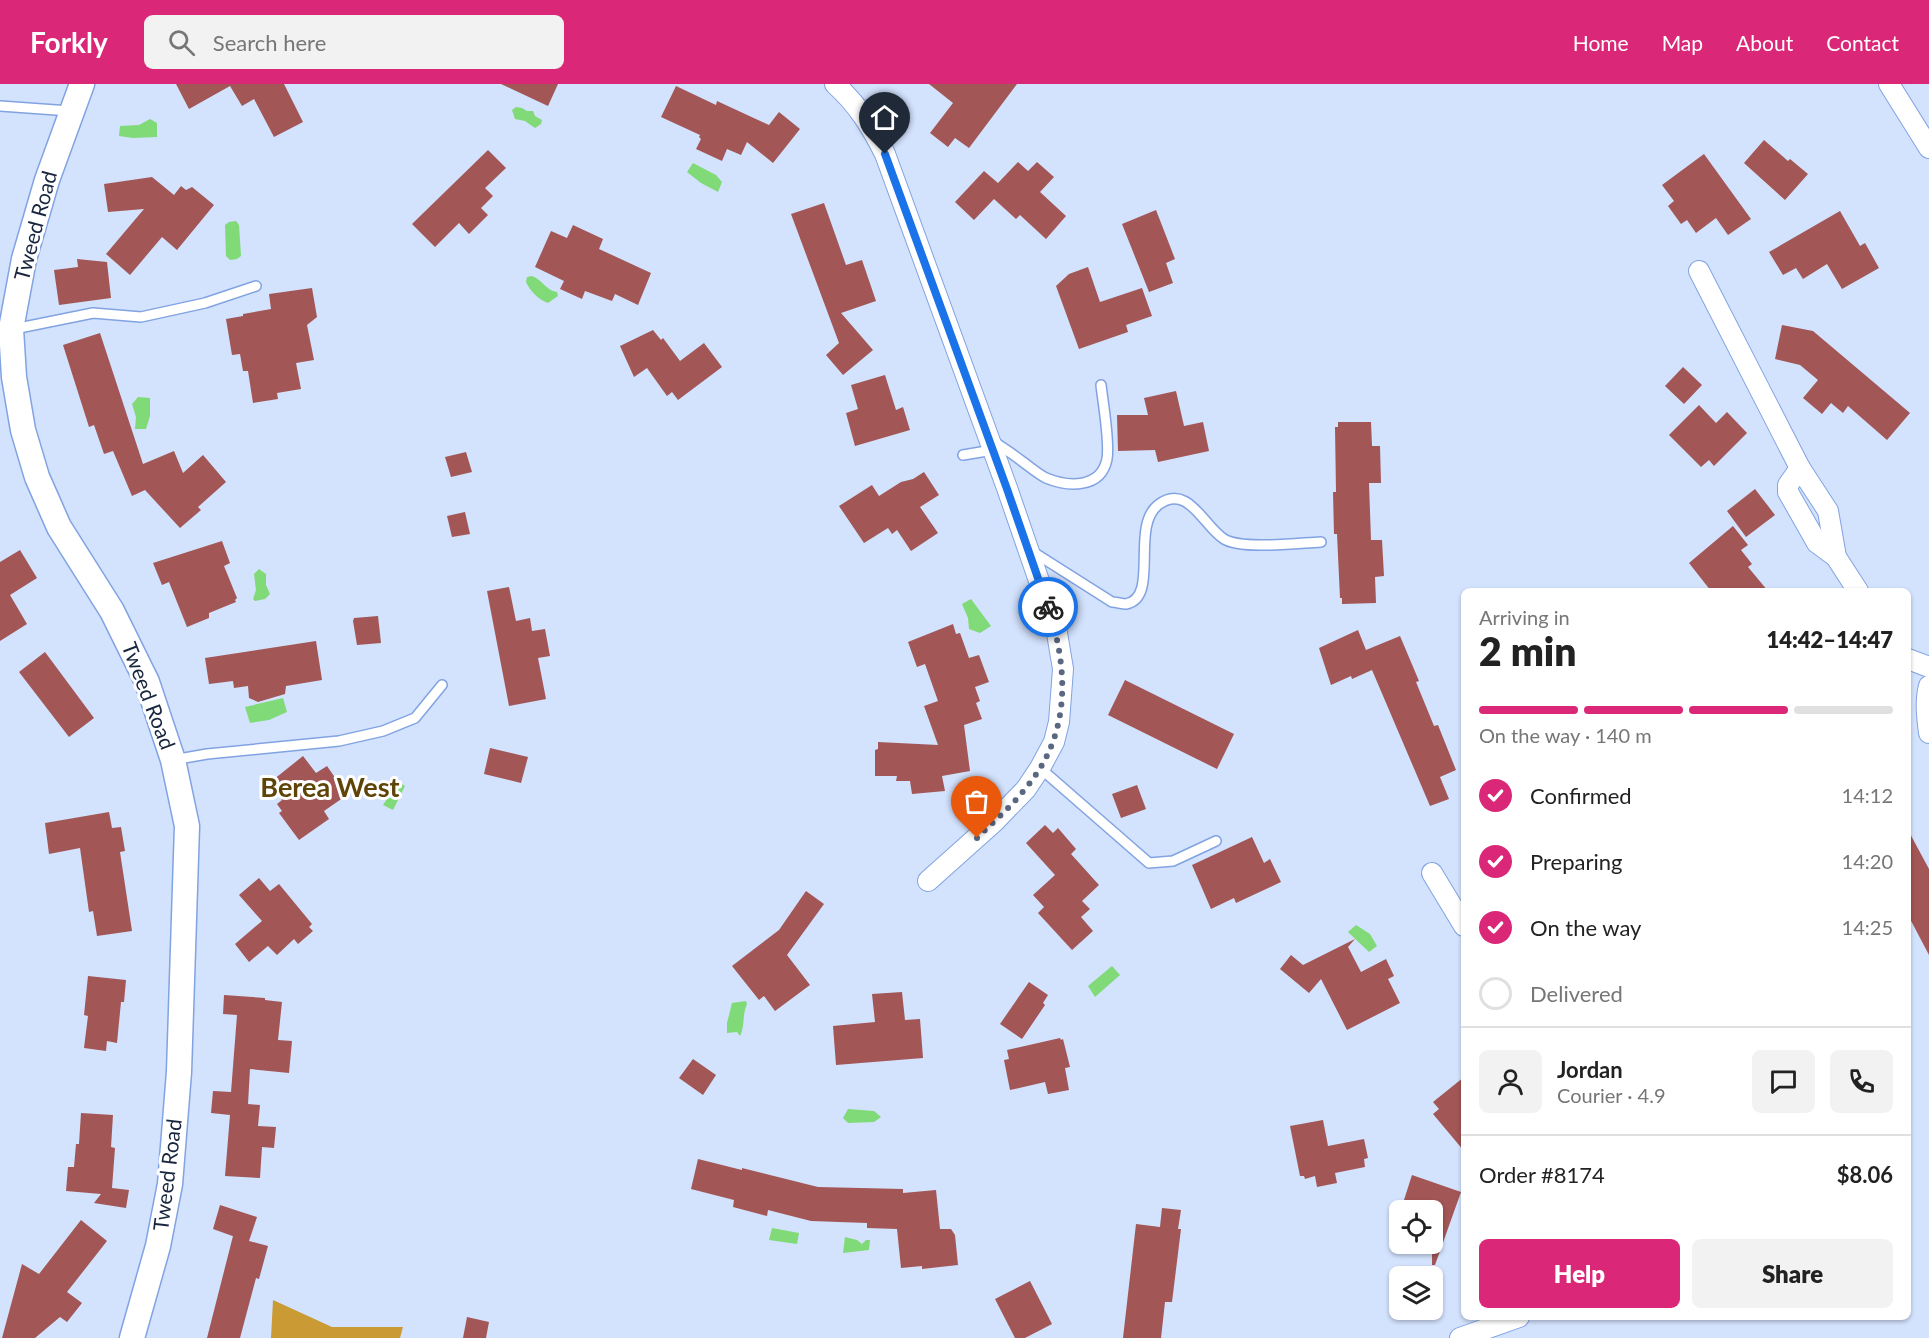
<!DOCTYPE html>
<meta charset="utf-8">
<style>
body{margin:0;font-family:Lato,sans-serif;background:#f2f2f2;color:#222;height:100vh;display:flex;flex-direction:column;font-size:22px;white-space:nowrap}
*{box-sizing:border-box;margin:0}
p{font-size:20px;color:#767676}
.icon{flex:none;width:33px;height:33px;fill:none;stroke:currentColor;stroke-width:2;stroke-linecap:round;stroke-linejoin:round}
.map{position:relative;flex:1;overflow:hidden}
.drawer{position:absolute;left:1461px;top:504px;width:450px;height:732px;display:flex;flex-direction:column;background:#fff;border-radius:9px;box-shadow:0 2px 4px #0004}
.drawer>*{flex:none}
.fabs{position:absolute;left:1389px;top:1116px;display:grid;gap:12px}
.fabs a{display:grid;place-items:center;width:54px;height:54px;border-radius:9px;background:#fff;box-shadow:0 2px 4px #0004;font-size:30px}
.pin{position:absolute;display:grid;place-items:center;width:51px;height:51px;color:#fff;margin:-62px -26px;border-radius:50% 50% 50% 0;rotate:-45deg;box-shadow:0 0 6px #0007}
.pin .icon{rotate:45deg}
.courier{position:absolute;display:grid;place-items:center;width:60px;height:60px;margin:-30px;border:4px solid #1a73e8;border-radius:50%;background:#fff;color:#222;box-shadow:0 2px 8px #0007}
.summary em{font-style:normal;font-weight:800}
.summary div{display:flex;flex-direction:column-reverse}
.summary{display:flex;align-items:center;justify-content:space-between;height:102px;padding:0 18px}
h1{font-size:39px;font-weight:800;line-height:45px}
.bar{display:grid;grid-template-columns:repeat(4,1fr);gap:9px 6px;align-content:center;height:72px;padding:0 18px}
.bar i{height:8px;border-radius:4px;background:#e0e0e0}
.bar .on{background:#db2777}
.bar p{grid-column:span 4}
.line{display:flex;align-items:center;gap:15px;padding:0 18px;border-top:2px solid #e0e0e0}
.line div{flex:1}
.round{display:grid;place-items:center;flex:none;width:63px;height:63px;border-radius:9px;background:#f2f2f2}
ol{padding:0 18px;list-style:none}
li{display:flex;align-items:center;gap:18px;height:66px}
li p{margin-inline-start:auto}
li .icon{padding:6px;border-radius:50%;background:#db2777;color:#fff;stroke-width:4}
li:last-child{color:#767676}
li i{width:33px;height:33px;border:3px solid #e0e0e0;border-radius:50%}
.cta{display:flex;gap:12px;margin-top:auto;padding:12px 18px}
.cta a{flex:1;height:69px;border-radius:9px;background:#db2777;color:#fff;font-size:24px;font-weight:800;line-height:69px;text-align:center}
.cta a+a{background:#f2f2f2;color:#222}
header{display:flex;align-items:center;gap:36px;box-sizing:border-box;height:84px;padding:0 30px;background:#db2777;color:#fff}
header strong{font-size:28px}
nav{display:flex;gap:33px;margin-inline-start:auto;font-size:21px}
.search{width:420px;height:54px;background:#f2f2f2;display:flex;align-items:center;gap:15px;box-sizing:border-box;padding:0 21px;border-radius:9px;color:#767676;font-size:22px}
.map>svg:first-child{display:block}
.forest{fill:#ca9a35}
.water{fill:#80da78}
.building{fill:#a25655}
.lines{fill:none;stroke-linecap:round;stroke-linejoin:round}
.service-casing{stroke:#81a3e2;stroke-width:12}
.minor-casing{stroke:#81a3e2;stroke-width:22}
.tertiary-casing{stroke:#81a3e2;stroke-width:27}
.service{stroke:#fff;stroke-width:9}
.minor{stroke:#fff;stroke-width:20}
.tertiary{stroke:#fff;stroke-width:24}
.done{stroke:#596781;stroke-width:6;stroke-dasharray:0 10.8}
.route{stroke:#1a73e8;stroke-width:8}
.labels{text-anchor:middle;stroke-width:6;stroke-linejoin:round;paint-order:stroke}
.street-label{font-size:21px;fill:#18253e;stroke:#fff}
.district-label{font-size:27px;font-weight:bold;fill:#5e4407;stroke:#fff}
</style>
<header>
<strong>Forkly</strong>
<div class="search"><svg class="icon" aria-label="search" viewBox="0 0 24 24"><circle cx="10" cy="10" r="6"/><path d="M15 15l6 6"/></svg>Search here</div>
<nav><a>Home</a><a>Map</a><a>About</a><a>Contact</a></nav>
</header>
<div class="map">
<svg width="1929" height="1254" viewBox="0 0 1929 1254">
<rect width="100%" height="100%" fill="#d3e2fd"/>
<path class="forest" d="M 273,1216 L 332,1243 L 403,1243 L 400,1254 L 271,1254 Z"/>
<g class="water">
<path d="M 516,23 L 522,24 L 527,27 L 533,27 L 535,32 L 542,36 L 541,40 L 535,44 L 525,37 L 515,35 L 512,26 Z"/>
<path d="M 150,35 L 157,39 L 157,53 L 133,54 L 119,52 L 120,42 L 139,41 Z"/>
<path d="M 693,79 L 716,91 L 722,98 L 718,108 L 701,99 L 687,88 Z"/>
<path d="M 236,137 L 239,141 L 241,172 L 237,175 L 230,176 L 226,172 L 225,141 L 229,138 Z"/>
<path d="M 532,192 C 543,196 545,206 557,208 L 558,212 L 548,219 C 539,216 530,207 526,198 L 527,193 Z"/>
<path d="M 138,313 L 150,314 L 150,332 L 146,345 L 135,345 L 136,333 L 132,320 Z"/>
<path d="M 259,485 L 266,490 L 266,501 L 270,510 L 265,515 L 255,517 L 253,515 L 256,506 L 254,490 Z"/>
<path d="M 971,515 L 991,542 L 980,549 L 969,545 L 968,534 L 962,520 Z"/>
<path d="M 283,614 L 287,628 L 269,636 L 250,639 L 245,623 Z"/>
<path d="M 397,697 L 405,702 L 393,726 L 383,721 L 391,709 L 391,700 Z"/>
<path d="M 1356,841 L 1370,850 L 1377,862 L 1369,868 L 1348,848 Z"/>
<path d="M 1112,882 L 1120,891 L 1095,913 L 1088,902 Z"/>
<path d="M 746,917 L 747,920 C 742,931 745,943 740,952 L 737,948 L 727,949 L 727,939 L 732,919 Z"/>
<path d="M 848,1025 L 874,1027 L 881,1033 L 874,1038 L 848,1039 L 843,1034 Z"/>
<path d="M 772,1144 L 799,1149 L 797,1160 L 769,1156 Z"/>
<path d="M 845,1153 L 857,1156 L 862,1160 L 866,1156 L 870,1156 L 869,1166 L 843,1169 Z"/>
</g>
<g class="building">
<path d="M 176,0 L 284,0 L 303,38 L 274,53 L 254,15 L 242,22 L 230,2 L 189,25 Z"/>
<path d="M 501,0 L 558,0 L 548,22 Z"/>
<path d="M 929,0 L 1017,0 L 969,64 L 955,54 L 948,63 L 930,49 L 953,19 Z"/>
<path d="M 676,2 L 716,21 L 717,17 L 769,41 L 779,28 L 800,45 L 773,79 L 747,58 L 741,71 L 727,65 L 722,77 L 696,65 L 701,55 L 699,53 L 700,51 L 661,33 Z"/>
<path d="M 1764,56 L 1788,77 L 1790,75 L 1808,90 L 1785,116 L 1744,79 Z"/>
<path d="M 488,66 L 506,84 L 485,104 L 493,112 L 481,124 L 488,131 L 469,150 L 459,139 L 435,163 L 412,140 Z"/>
<path d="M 1704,70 L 1751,135 L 1728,151 L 1716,134 L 1696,149 L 1687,136 L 1681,140 L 1668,122 L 1674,117 L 1662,101 Z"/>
<path d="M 1018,78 L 1028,87 L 1037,78 L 1054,93 L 1040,108 L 1066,132 L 1046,155 L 1020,131 L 1016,135 L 994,115 L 974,136 L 955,118 L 984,87 L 998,99 Z"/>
<path d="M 152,93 L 174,111 L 181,102 L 186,106 L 192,103 L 214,121 L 177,166 L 162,153 L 130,191 L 106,170 L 144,125 L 108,128 L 104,100 Z"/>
<path d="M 824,119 L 846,181 L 862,176 L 876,217 L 841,229 L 873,266 L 843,291 L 826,271 L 839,259 L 791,130 Z"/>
<path d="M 1156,126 L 1175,175 L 1166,179 L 1173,199 L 1149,208 L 1122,140 Z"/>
<path d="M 1840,127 L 1860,162 L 1865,159 L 1879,184 L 1842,205 L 1827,180 L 1803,195 L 1796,184 L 1783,191 L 1769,168 Z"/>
<path d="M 573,141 L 603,155 L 599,165 L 651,189 L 638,221 L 615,210 L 612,217 L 585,207 L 582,215 L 560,205 L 564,197 L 535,183 L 551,147 L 567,154 Z"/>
<path d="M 77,175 L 107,178 L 111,214 L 59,221 L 54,186 L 78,183 Z"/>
<path d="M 1088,183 L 1100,218 L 1142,204 L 1152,232 L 1126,241 L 1128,248 L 1079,265 L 1056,202 L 1069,190 Z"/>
<path d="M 312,204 L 317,233 L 307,241 L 314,276 L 296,279 L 301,305 L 277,309 L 278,315 L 253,319 L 248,287 L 243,287 L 240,270 L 232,271 L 226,235 L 243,232 L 243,230 L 271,225 L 269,210 Z"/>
<path d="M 1782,241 L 1813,247 L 1910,329 L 1887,356 L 1848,322 L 1843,329 L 1831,319 L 1822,330 L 1803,314 L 1818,296 L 1800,281 L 1775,275 Z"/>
<path d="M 653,246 L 661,256 L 663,254 L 680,277 L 704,259 L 722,283 L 678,316 L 672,308 L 667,312 L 647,284 L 634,293 L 620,262 Z"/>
<path d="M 100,249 L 143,380 L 174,367 L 183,389 L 203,371 L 226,398 L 198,423 L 201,426 L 180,444 L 145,406 L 132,412 L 113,367 L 104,370 L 94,341 L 89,343 L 63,261 Z"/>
<path d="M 1683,283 L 1702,301 L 1684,320 L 1665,302 Z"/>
<path d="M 885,291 L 896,326 L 903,323 L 910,346 L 855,362 L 846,329 L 858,325 L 851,301 Z"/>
<path d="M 1176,307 L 1184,342 L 1203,338 L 1209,367 L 1158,378 L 1155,366 L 1118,367 L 1117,331 L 1148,331 L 1144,314 Z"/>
<path d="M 1699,321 L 1716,339 L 1727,328 L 1747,349 L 1714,382 L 1709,376 L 1701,383 L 1669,351 Z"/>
<path d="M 1338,338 L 1371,338 L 1372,362 L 1380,362 L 1381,399 L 1369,399 L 1371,456 L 1382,456 L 1384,492 L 1375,493 L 1376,519 L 1342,520 L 1342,514 L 1340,514 L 1337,450 L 1334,450 L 1333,408 L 1336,408 L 1335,343 L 1338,343 Z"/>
<path d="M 466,368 L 472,388 L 451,393 L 445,373 Z"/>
<path d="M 924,388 L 939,411 L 920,423 L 938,449 L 911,467 L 897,446 L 892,450 L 888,444 L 864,459 L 839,422 L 872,401 L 879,412 L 901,398 L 913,395 Z"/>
<path d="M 1755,405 L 1775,431 L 1746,453 L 1727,427 Z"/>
<path d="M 465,428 L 470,450 L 452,453 L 447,432 Z"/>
<path d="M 1733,442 L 1748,461 L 1741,466 L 1752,480 L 1748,483 L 1768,507 L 1711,507 L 1689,479 Z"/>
<path d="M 222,457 L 230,479 L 224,482 L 237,514 L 235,516 L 236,518 L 209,529 L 209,534 L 187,543 L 169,498 L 162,501 L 153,479 Z"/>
<path d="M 20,466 L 37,494 L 10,511 L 27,540 L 0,557 L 0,478 Z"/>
<path d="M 509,503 L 516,537 L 530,534 L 532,547 L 545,545 L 550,572 L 538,574 L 546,615 L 509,622 L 487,507 Z"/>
<path d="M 378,532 L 381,559 L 357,561 L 353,537 L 354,534 Z"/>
<path d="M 953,540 L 956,550 L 960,549 L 969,574 L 979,571 L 989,598 L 975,603 L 980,617 L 976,619 L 982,635 L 964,641 L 970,687 L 942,692 L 945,707 L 912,710 L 910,697 L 896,697 L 897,692 L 875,692 L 875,666 L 878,665 L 878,658 L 938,661 L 924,622 L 938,617 L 925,580 L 917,583 L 908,558 Z"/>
<path d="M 1358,546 L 1366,566 L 1400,552 L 1419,597 L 1416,598 L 1434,642 L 1438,641 L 1456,686 L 1440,693 L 1449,715 L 1430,722 L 1372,586 L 1352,595 L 1351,592 L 1331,601 L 1319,564 Z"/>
<path d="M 316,557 L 322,596 L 286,602 L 285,610 L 258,618 L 249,614 L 248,602 L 234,604 L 233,597 L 209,600 L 205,574 Z"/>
<path d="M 45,568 L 94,634 L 69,653 L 19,588 Z"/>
<path d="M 1125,596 L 1234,650 L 1217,685 L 1108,631 Z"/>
<path d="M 490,664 L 528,673 L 521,699 L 484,690 Z"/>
<path d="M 303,672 L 316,689 L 327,682 L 347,711 L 324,727 L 329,735 L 299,756 L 279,729 L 282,727 L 277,720 L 282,716 L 268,700 Z"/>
<path d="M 1137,701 L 1146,725 L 1121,734 L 1112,710 Z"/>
<path d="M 109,728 L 112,744 L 121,743 L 125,767 L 120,768 L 132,847 L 97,852 L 93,827 L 89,828 L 80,764 L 49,770 L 45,739 Z"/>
<path d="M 1045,741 L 1053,749 L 1058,744 L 1076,765 L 1071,770 L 1099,801 L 1082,817 L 1090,825 L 1081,833 L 1093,847 L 1072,866 L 1038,829 L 1044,823 L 1033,811 L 1055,791 L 1026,759 Z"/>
<path d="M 1908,746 L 1929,785 L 1929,871 L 1908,831 Z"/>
<path d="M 1252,753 L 1264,779 L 1270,775 L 1281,798 L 1236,819 L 1234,814 L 1211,825 L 1192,781 Z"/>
<path d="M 259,794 L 270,807 L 279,800 L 312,840 L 309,843 L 313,847 L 298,860 L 294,855 L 277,871 L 268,862 L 249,878 L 235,860 L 262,837 L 239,811 Z"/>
<path d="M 806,807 L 824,820 L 787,871 L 810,901 L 775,927 L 764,912 L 759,916 L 732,882 L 779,846 Z"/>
<path d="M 1355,855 L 1348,863 L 1361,888 L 1386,875 L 1394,892 L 1388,895 L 1400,919 L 1347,946 L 1321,895 L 1309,909 L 1280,885 L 1291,871 L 1303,881 Z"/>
<path d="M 88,892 L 126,896 L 124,918 L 121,918 L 117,959 L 107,957 L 106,967 L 84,964 L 88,932 L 84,931 Z"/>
<path d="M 1029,898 L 1048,911 L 1043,919 L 1045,921 L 1022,955 L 1000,940 Z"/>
<path d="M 902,908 L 905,936 L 920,935 L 923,974 L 836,981 L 833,942 L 875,938 L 872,910 Z"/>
<path d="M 224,911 L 265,914 L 265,916 L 282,918 L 278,956 L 292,957 L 289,989 L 250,985 L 248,1020 L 260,1021 L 258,1042 L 276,1043 L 274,1064 L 262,1063 L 260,1094 L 225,1092 L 230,1031 L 211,1029 L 213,1007 L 231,1008 L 237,931 L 223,930 Z"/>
<path d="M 1060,954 L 1061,956 L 1063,955 L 1070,983 L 1065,984 L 1069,1006 L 1048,1010 L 1045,998 L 1010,1006 L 1004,976 L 1009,975 L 1007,966 Z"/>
<path d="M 693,975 L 716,991 L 703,1011 L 679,994 Z"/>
<path d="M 1464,993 L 1464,1067 L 1433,1030 L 1439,1025 L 1433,1018 Z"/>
<path d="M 81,1029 L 113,1031 L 111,1063 L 115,1064 L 112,1104 L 129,1106 L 126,1124 L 94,1119 L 101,1110 L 66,1107 L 68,1083 L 74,1083 L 76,1060 L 79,1060 Z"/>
<path d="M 1323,1036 L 1328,1062 L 1364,1055 L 1368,1074 L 1364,1075 L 1365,1083 L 1335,1089 L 1337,1099 L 1317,1103 L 1315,1092 L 1305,1095 L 1304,1092 L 1300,1092 L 1290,1042 Z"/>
<path d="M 698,1075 L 742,1086 L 742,1084 L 818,1103 L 903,1105 L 903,1109 L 936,1106 L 940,1145 L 951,1145 L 955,1151 L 958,1181 L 922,1185 L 922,1182 L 901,1184 L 897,1145 L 867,1144 L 867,1139 L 811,1137 L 768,1126 L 767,1132 L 733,1123 L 734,1116 L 691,1105 Z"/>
<path d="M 1412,1091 L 1461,1108 L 1435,1181 L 1432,1181 L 1432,1126 L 1424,1126 L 1403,1119 Z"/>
<path d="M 220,1121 L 257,1133 L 249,1157 L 268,1162 L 259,1195 L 256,1194 L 240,1254 L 207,1254 L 233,1152 L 238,1154 L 213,1145 Z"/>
<path d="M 1162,1124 L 1181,1126 L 1178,1145 L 1181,1145 L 1172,1218 L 1165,1218 L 1161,1254 L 1123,1254 L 1136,1140 L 1160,1143 Z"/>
<path d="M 81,1136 L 107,1157 L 67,1208 L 82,1219 L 67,1238 L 60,1233 L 35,1254 L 2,1254 L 22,1180 L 39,1190 Z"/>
<path d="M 1030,1197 L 1052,1240 L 1025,1254 L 1015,1254 L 995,1215 Z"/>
<path d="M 467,1233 L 489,1238 L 486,1254 L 463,1254 Z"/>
</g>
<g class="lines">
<g class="service-casing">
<g id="service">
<path d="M 0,22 L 70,27"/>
<path d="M 14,245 L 93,229 L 141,233 L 205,219 L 256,202"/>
<path d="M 993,357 C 1003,364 1013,370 1023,378 C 1030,383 1038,390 1046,394 C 1068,403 1101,405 1107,375 C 1110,358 1103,319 1101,301"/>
<path d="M 963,371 L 993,366"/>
<path d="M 1030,466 L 1112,518 C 1116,518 1122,520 1126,520 C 1160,514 1130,443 1158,421 C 1188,398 1204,443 1224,455 C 1242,466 1298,459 1321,458"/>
<path d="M 173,676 L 207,670 L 339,657 L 383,647 L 415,634 L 442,601"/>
<path d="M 1040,684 L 1149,779 L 1173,777 L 1216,757"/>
</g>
</g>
<g class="minor-casing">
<g id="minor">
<path d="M 835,0 C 858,21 871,42 885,70 L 1007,404 L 1057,549 L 1063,585 L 1059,638 L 1054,658 L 1040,684 L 1026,705 L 994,738 L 928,797"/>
<path d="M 1889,0 L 1929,64"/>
<path d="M 1699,187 L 1800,384 L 1828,427 L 1836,473"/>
<path d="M 1800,384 L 1788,401 L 1788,408 L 1817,459 L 1836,473 L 1858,507"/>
<path d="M 1908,575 L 1929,583"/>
<path d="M 1929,602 C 1925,617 1927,633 1929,649"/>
<path d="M 1432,789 L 1464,842"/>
<path d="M 1460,1254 L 1519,1233"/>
</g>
</g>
<g class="tertiary-casing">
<path id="tertiary" d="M 82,0 L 47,96 L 24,175 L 11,245 L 14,293 L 23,346 L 37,393 L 59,443 L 112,527 L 147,598 L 173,676 L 187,742 L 179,988 L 170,1100 L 158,1162 L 132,1254"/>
</g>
<use href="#service" class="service"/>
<use href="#minor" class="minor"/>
<use href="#tertiary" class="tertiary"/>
</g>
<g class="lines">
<path class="done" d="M 977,754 C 993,738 1011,723 1025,705 C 1071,651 1069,587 1048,523"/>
<path class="route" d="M 885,70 L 1007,405 L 1048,523"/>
</g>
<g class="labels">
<g class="street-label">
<text transform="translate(36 142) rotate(-75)" y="7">Tweed Road</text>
<text transform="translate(148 612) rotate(69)" y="7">Tweed Road</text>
<text transform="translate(168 1091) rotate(-83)" y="7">Tweed Road</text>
</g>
<g class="district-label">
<text x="330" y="713">Berea West</text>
</g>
</g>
</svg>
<div class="fabs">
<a><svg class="icon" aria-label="locate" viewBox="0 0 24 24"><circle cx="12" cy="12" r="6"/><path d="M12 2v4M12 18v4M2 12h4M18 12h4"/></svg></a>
<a><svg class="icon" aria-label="layers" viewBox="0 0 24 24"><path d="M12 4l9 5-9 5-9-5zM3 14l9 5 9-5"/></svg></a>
</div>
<div class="pin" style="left:977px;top:754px;background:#ea580c"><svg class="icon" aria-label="bag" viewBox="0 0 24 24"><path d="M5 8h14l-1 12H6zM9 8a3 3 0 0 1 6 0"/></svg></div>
<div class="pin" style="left:885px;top:70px;background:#1f2937"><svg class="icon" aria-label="home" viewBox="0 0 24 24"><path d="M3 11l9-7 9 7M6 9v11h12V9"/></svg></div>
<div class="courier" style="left:1048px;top:523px"><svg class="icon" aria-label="bike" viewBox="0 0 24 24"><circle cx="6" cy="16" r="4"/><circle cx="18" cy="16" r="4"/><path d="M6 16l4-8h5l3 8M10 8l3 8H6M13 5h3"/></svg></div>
<section class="drawer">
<div class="summary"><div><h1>2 min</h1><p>Arriving in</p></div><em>14:42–14:47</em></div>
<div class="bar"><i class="on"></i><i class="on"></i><i class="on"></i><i></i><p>On the way · 140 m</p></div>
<ol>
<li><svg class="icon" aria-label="check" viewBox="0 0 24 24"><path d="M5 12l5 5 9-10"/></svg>Confirmed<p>14:12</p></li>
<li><svg class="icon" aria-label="check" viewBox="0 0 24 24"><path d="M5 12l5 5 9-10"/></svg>Preparing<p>14:20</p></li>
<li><svg class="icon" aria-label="check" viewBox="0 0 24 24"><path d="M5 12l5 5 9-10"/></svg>On the way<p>14:25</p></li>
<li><i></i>Delivered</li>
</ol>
<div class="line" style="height:108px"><a class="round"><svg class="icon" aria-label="person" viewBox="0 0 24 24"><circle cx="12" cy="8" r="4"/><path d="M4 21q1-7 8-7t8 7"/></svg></a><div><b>Jordan</b><p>Courier · 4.9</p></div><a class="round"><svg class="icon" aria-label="chat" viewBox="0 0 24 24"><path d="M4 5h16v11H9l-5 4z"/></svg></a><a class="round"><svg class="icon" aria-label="phone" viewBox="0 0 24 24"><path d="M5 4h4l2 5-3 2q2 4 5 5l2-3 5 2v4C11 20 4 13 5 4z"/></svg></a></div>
<div class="line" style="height:78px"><div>Order #8174</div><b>$8.06</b></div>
<div class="cta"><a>Help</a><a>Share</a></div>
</section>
</div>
